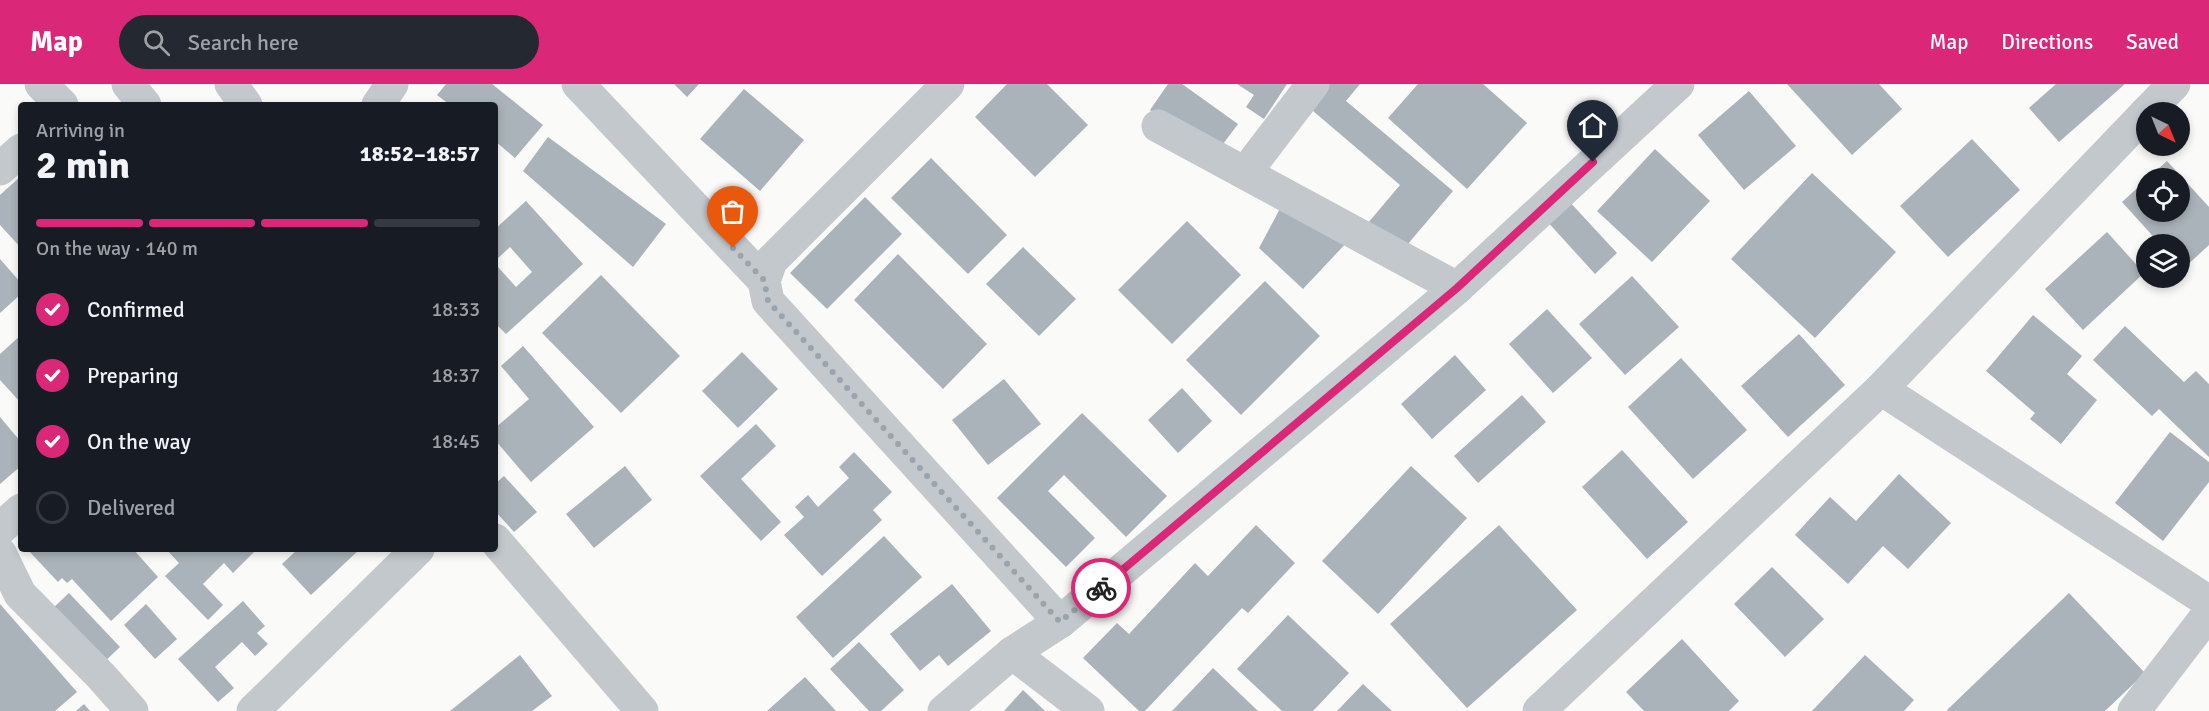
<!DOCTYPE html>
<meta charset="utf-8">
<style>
body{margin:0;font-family:Signika,sans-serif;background:#242831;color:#f1f3f6;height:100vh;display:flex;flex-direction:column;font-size:22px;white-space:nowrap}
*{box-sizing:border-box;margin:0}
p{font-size:20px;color:#9ea1a6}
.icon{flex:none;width:33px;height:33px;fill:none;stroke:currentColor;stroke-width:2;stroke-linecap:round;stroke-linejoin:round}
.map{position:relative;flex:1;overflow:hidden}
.details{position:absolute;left:18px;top:18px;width:480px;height:450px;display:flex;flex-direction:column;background:#171b24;border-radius:6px;box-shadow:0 3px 9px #0003}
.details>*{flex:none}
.needle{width:39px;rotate:137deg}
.fabs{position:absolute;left:2136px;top:18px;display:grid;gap:12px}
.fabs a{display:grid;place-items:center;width:54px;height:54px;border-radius:50%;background:#171b24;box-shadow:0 3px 9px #0003;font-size:30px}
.pin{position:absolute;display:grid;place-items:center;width:51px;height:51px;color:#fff;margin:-62px -26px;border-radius:50% 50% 50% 0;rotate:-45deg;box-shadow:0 0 6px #0007}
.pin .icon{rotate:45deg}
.courier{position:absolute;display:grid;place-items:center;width:60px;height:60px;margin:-30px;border:4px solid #db2777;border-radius:50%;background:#fff;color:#222;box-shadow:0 2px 8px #0007}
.overview em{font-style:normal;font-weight:800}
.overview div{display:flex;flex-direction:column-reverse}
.overview{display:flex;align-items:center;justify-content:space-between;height:102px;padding:0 18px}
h1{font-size:39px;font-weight:800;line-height:45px}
.bar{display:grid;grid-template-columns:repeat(4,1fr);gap:9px 6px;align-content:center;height:72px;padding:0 18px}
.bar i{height:8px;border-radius:4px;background:#363941}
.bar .selected{background:#db2777}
.bar p{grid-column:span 4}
ol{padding:0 18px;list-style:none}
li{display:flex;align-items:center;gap:18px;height:66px}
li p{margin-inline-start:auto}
li .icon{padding:6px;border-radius:50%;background:#db2777;color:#fff;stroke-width:4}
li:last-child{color:#9ea1a6}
li i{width:33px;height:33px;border:3px solid #363941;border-radius:50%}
header{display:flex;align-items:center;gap:36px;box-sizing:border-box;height:84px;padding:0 30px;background:#db2777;color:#fff}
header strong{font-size:28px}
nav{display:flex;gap:33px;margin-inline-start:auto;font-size:21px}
.search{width:420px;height:54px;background:#242831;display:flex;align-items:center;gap:15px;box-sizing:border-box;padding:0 21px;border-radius:33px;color:#9ea1a6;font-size:22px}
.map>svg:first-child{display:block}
.building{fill:#aab3b9;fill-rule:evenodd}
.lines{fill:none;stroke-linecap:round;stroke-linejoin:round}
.minor{stroke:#c3c8cc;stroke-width:33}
.done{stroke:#99a4ac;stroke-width:6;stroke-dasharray:0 10.8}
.route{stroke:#db2777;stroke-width:8}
</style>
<header>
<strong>Map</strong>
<div class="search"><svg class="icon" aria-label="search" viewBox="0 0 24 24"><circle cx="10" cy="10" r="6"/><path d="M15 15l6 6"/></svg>Search here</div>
<nav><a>Map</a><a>Directions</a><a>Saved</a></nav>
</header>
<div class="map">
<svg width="2209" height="627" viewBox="0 0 2209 627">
<rect width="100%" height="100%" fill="#fafaf8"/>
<g class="building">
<path d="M 446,0 L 492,0 L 543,41 L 515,74 L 495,57 L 495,21 L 450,21 L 437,11 Z"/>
<path d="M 674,0 L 699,0 L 687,13 Z"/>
<path d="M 1007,0 L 1047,0 L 1088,41 L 1035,93 L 975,33 Z"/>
<path d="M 1168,0 L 1182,0 L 1238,40 L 1214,72 L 1150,26 Z"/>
<path d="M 1237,0 L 1287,0 L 1264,35 L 1246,23 L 1254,11 Z"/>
<path d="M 1324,0 L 1360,0 L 1346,17 L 1453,107 L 1401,168 L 1368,139 L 1400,101 L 1306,21 Z"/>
<path d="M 1418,0 L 1483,0 L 1527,39 L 1467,105 L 1388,34 Z"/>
<path d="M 1787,0 L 1879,0 L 1902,25 L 1852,71 Z"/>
<path d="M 2056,0 L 2125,0 L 2059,58 L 2029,24 Z"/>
<path d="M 744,5 L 804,56 L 760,107 L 700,55 Z"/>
<path d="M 1749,7 L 1796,62 L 1744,106 L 1698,51 Z"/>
<path d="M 548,53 L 666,140 L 633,183 L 523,87 Z"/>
<path d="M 1972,55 L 2020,106 L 1948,173 L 1900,122 Z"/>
<path d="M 1655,65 L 1710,117 L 1652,178 L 1597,127 Z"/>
<path d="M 931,74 L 1007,151 L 968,190 L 891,114 Z"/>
<path d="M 2167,77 L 2209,123 L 2209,161 L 2183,185 L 2180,181 L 2180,160 L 2160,160 L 2122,118 L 2146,96 L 2146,128 L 2180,128 L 2180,94 L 2148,94 Z"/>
<path d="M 1812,89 L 1896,168 L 1815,254 L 1731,175 Z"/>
<path d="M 21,92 L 21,164 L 0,141 L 0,111 Z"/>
<path d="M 865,113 L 902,150 L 827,225 L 790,189 Z"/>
<path d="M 1567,115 L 1617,169 L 1595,190 L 1545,135 Z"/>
<path d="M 526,117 L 583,180 L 506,250 L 495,239 L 495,145 ZM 510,163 L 532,188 L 516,203 L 498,183 L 496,176 Z"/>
<path d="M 1283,119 L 1350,155 L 1303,205 L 1259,164 Z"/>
<path d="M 1187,137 L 1241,191 L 1172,260 L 1118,206 Z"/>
<path d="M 2107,148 L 2144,189 L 2083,246 L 2045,205 Z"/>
<path d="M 1023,163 L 1076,215 L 1039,252 L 986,200 Z"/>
<path d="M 898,170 L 987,260 L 943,305 L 854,216 Z"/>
<path d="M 0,175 L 21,199 L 21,210 L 0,229 Z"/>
<path d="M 601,191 L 680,272 L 621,329 L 542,249 Z"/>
<path d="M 1632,192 L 1679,243 L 1625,291 L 1579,240 Z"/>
<path d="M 1265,197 L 1320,252 L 1241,331 L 1186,276 Z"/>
<path d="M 1547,225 L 1592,274 L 1553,309 L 1509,260 Z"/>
<path d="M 2033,231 L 2082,272 L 2067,290 L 2097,316 L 2061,360 L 2030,335 L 2035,329 L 1986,287 Z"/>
<path d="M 2125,242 L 2184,298 L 2196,287 L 2209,300 L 2209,373 L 2159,325 L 2152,332 L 2093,276 Z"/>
<path d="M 1799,250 L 1845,301 L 1788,353 L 1741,302 Z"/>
<path d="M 21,251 L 21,319 L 0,296 L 0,270 Z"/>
<path d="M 523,262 L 594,343 L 531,398 L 495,356 L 495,344 L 529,315 L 501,282 Z"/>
<path d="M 742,268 L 778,305 L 738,344 L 702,307 Z"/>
<path d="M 1455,271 L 1486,306 L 1432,355 L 1401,320 Z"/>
<path d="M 1681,274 L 1747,346 L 1693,395 L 1628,323 Z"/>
<path d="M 1004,295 L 1041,340 L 988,381 L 952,336 Z"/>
<path d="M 1182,304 L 1212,337 L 1178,369 L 1148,336 Z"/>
<path d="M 1522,311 L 1546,338 L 1478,399 L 1454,372 Z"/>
<path d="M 1082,329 L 1167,412 L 1126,453 L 1064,391 L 1048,407 L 1095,454 L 1066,483 L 997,414 Z"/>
<path d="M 0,333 L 21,358 L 21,382 L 0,400 Z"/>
<path d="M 756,340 L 776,362 L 741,395 L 781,438 L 761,457 L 700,392 Z"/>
<path d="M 2170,348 L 2209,378 L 2209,398 L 2163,457 L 2115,419 Z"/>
<path d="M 1622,366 L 1688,438 L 1647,475 L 1582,403 Z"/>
<path d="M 854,368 L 892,408 L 873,426 L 882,436 L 822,492 L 784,451 L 804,433 L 795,423 L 808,411 L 818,423 L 849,394 L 839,383 Z"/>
<path d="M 625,382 L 652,416 L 594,464 L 566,430 Z"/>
<path d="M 1411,382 L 1467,434 L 1378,530 L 1322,477 Z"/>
<path d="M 1899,390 L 1951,439 L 1908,485 L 1883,462 L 1848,500 L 1795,451 L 1830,413 L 1856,437 Z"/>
<path d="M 504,392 L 537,428 L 514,448 L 495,427 L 495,400 Z"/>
<path d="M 1256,441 L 1295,479 L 1248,529 L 1242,524 L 1145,627 L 1139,627 L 1083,574 L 1117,539 L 1129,550 L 1195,479 L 1208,492 Z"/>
<path d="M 1499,441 L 1577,526 L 1467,624 L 1390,540 Z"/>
<path d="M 884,452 L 922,493 L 833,574 L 796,533 Z"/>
<path d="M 27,465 L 99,465 L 101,467 L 103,465 L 133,465 L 158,493 L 111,537 L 72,495 L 67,499 L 62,494 L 58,498 Z"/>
<path d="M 166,465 L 254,465 L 255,467 L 233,489 L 224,479 L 203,500 L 223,521 L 208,536 L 165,492 L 179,479 Z"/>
<path d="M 298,465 L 360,465 L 311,511 L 282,480 Z"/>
<path d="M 1772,483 L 1824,535 L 1785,573 L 1734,520 Z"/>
<path d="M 952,500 L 991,547 L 948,582 L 939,571 L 920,587 L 890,550 Z"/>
<path d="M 69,509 L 120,563 L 102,580 L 51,526 Z"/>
<path d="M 2069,509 L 2145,589 L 2105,627 L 1948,627 L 1947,626 Z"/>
<path d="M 243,517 L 265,542 L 257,549 L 268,560 L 255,572 L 242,558 L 215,583 L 234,604 L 218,618 L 178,575 Z"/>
<path d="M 0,520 L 77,608 L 55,627 L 0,627 Z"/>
<path d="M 146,520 L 177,555 L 155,575 L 124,541 Z"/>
<path d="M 1288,531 L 1349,589 L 1313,627 L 1282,627 L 1237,585 Z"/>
<path d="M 1682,555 L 1739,617 L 1729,627 L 1644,627 L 1626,608 Z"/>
<path d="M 859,558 L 904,606 L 881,627 L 869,627 L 830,585 Z"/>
<path d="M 520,571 L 552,612 L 532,627 L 450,627 Z"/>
<path d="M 1865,571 L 1914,616 L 1904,627 L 1812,627 Z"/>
<path d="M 1213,584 L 1258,627 L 1172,627 Z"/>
<path d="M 805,593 L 836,627 L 767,627 Z"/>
<path d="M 1363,600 L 1392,627 L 1337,627 Z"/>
<path d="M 1023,606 L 1045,627 L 1004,627 Z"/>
<path d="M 84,620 L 90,627 L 76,627 Z"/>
</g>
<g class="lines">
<g class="minor">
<path d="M 41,0 L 62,21"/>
<path d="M 128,0 L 145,21"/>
<path d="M 231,0 L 246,21"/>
<path d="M 578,0 L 764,197"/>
<path d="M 948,0 L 771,177 L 764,197 L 768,217 L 1060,538"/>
<path d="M 378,21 L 392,0"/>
<path d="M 2147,28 L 2174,0"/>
<path d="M 1158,42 L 1457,204"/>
<path d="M 0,85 L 21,66"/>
<path d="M 1245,89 L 1313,0"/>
<path d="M 1881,305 L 2209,518"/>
<path d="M 0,445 L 21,426"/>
<path d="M 495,456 L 642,627"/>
<path d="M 0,469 L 20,510 L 101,592 L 132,627"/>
<path d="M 1012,569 L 1088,627"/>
<path d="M 253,627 L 418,465"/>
<path d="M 944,627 L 1012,569 L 1060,538 L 1457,204 L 1678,0"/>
<path d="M 1539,627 L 1881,305 L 2146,29"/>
<path d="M 2134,627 L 2209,529"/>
</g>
</g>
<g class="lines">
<path class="done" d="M 733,164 L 764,196 L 768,217 L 1060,538 L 1101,504"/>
<path class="route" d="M 1101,504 L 1457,204 L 1593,78"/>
</g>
</svg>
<div class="fabs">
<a><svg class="needle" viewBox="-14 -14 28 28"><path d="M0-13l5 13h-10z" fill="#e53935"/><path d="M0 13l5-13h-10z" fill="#9ea1a6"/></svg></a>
<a><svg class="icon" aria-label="locate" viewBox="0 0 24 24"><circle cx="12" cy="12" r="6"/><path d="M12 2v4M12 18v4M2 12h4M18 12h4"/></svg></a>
<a><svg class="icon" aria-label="layers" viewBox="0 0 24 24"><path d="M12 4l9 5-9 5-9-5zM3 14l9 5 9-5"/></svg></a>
</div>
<div class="pin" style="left:733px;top:164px;background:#ea580c"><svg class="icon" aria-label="bag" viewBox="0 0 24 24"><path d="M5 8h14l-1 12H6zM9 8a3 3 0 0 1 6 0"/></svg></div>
<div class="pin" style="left:1593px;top:78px;background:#1f2937"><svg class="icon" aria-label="home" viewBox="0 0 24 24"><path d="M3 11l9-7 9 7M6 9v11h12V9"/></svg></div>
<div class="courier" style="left:1101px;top:504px"><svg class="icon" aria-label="bike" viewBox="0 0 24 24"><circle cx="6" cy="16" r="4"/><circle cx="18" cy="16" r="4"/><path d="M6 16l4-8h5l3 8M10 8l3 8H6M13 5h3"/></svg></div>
<section class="details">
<div class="overview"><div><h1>2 min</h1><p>Arriving in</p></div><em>18:52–18:57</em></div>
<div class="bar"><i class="selected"></i><i class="selected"></i><i class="selected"></i><i></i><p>On the way · 140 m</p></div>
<ol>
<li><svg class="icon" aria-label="check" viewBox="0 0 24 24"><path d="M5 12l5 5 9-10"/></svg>Confirmed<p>18:33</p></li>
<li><svg class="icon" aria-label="check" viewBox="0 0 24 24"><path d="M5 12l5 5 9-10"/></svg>Preparing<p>18:37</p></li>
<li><svg class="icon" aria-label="check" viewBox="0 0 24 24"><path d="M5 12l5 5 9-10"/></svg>On the way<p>18:45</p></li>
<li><i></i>Delivered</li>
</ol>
</section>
</div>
